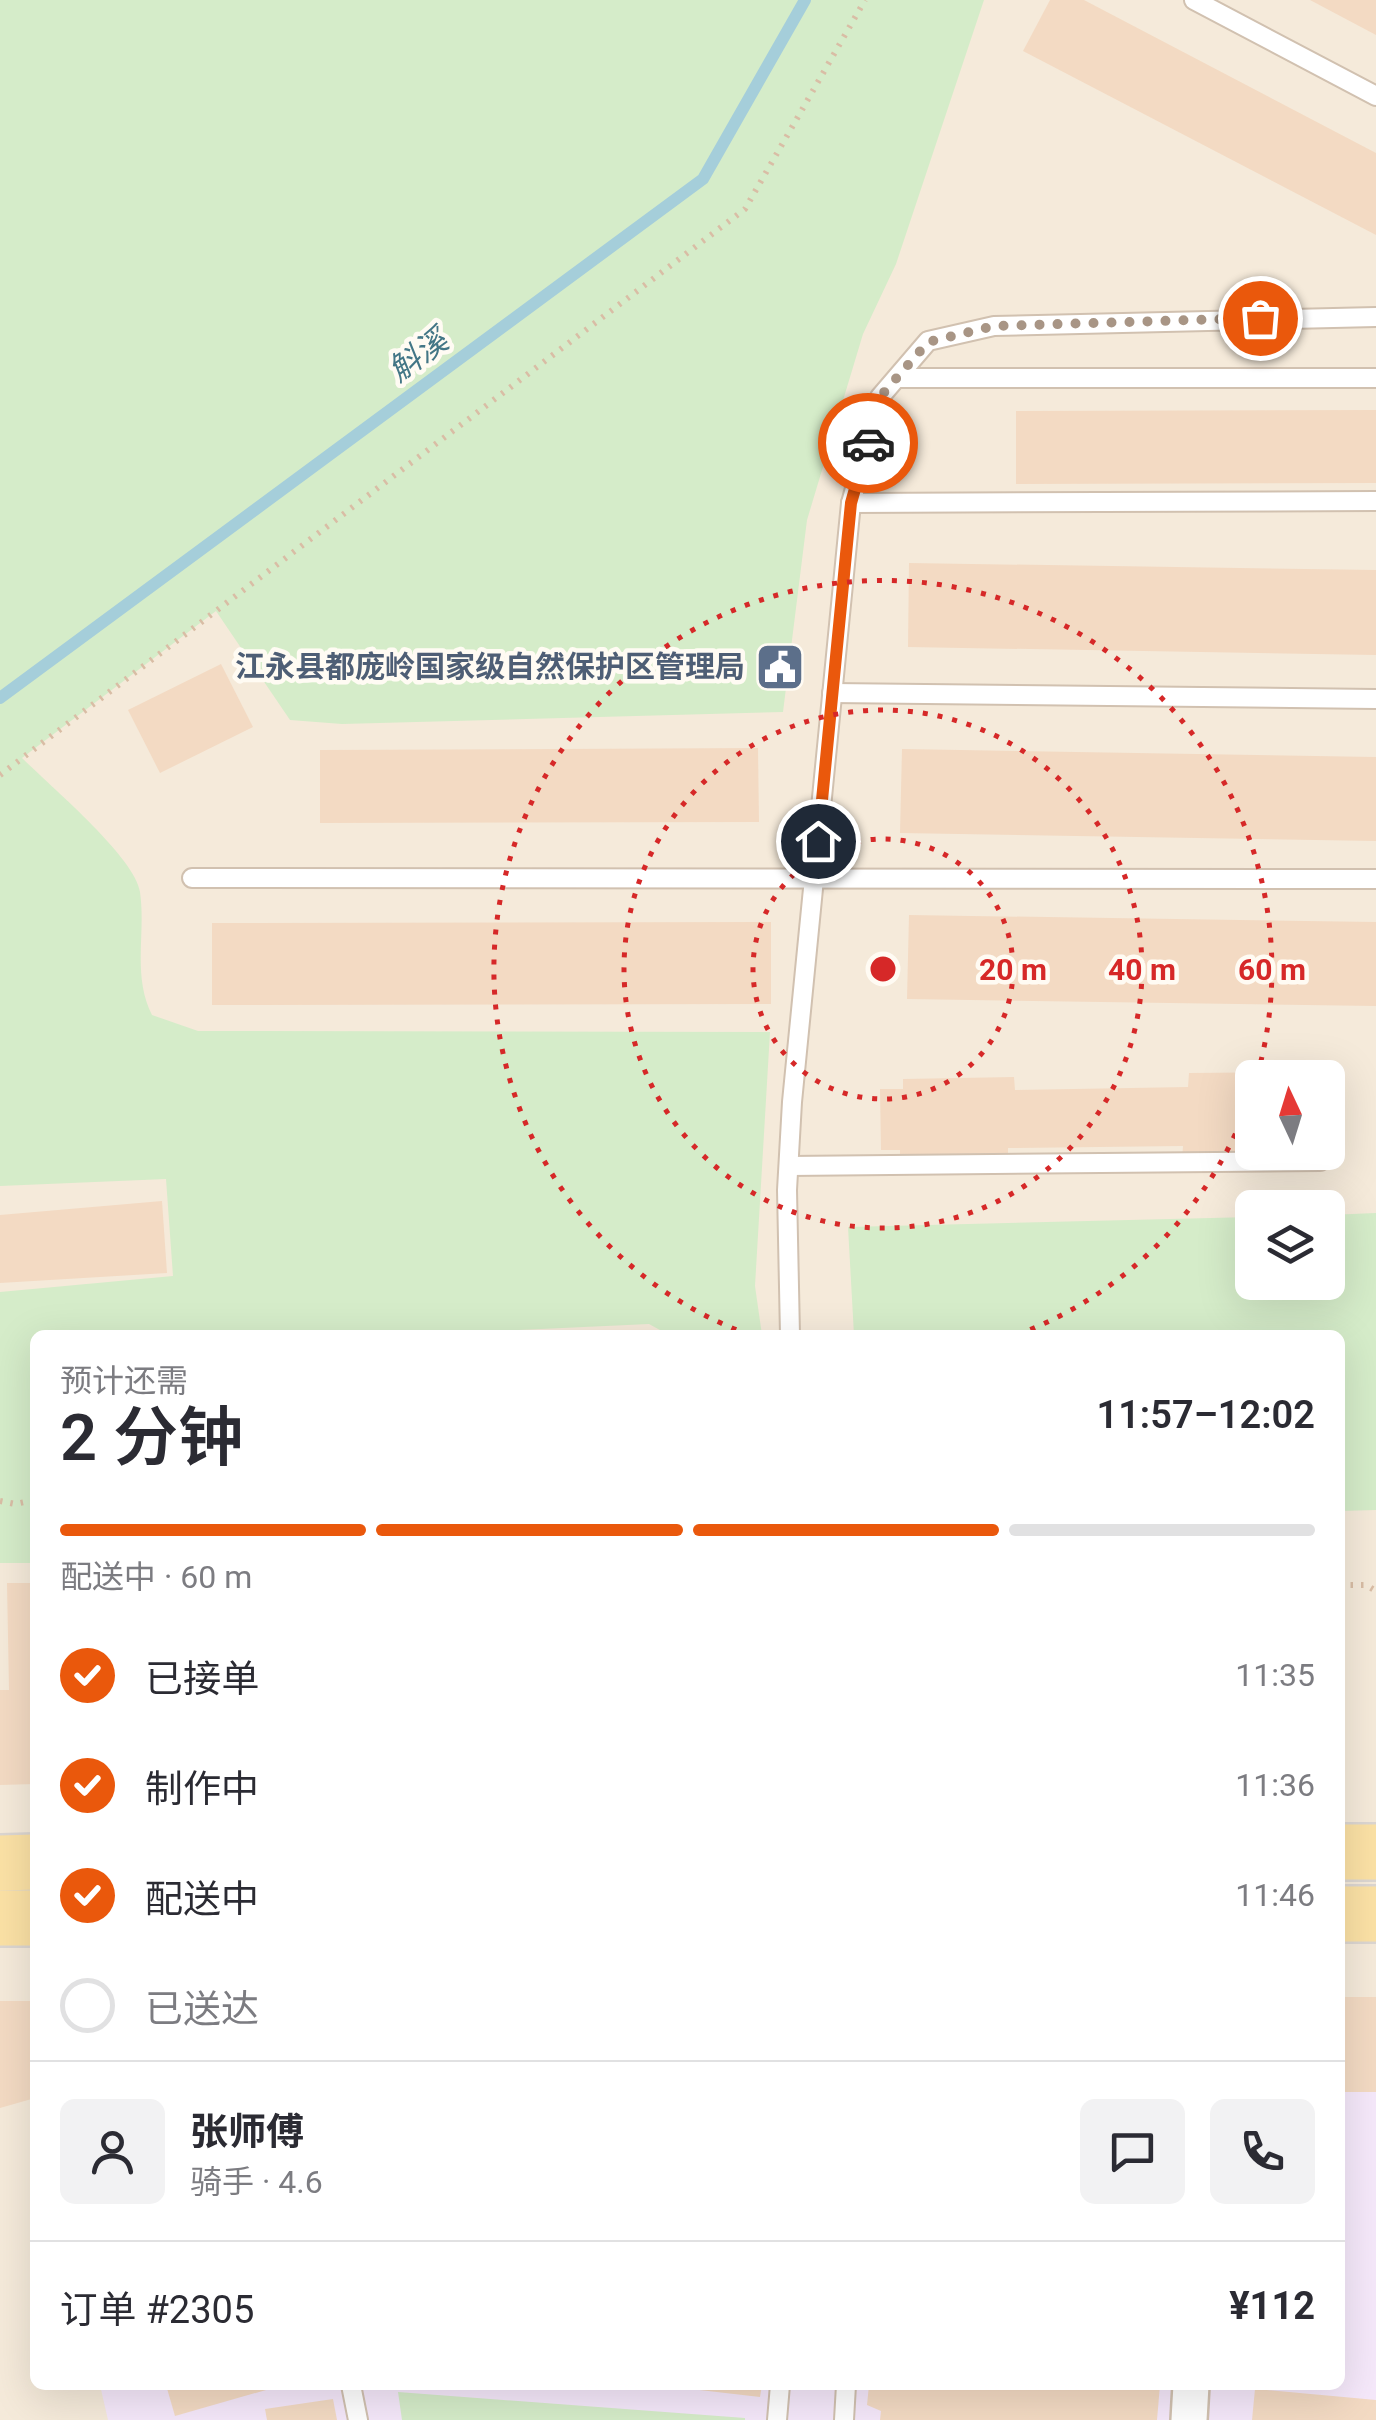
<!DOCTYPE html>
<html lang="zh">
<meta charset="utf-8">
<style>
body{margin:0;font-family:Roboto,"Noto Sans SC",sans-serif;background:#f2f2f3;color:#2b2b33;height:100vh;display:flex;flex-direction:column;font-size:38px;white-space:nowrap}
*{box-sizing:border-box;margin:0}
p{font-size:32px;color:#7c7c81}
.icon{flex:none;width:55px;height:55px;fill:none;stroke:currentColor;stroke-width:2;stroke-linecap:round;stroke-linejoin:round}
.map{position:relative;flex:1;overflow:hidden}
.panel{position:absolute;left:30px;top:1330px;width:1315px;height:1060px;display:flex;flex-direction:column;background:#fff;border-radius:15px;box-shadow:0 10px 40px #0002}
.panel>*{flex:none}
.needle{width:65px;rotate:356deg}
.fabs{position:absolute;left:1235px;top:1060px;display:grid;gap:20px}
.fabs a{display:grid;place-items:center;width:110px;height:110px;border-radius:15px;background:#fff;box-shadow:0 10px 40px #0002;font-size:50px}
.pin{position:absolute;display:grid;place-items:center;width:85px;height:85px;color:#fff;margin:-42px;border:5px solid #fff;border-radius:50%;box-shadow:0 2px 10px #0007}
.courier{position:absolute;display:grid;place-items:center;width:100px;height:100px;margin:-50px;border:8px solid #ea580c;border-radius:50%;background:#fff;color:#222;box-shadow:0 2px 12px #0007}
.head em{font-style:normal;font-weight:600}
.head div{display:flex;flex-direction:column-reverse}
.head{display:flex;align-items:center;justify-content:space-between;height:170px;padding:0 30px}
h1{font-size:65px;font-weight:600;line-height:75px}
.bar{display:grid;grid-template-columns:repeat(4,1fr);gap:15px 10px;align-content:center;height:120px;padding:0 30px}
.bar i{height:12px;border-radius:8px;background:#e1e1e2}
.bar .current{background:#ea580c}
.bar p{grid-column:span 4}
.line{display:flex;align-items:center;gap:25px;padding:0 30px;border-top:2px solid #e1e1e2}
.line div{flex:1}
.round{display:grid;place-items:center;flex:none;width:105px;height:105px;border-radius:15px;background:#f2f2f3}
ol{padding:0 30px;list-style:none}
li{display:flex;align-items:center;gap:30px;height:110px}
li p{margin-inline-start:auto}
li .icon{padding:10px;border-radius:50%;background:#ea580c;color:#fff;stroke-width:4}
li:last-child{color:#7c7c81}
li i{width:55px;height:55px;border:5px solid #e1e1e2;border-radius:50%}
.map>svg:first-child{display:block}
.residential{fill:#f5eada;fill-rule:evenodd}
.education{fill:#f5e8fa}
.green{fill:#d5ecc9}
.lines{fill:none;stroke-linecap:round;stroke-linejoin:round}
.stream{stroke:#a5ceda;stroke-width:12}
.building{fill:#f3dac3}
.service-casing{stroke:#d1c1b0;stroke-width:22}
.minor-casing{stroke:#d1c1b0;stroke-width:40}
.primary-casing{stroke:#dcd6d1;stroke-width:60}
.path{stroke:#d9bda5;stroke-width:6;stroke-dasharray:2.5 8;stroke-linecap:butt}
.service{stroke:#fff;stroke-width:18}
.minor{stroke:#fff;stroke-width:35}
.primary{stroke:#fbe1a5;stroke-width:55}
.done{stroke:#a89585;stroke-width:10;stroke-dasharray:0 18}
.route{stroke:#ea580c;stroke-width:12}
.ring{fill:none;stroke:#d62828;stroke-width:5;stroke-dasharray:5 10}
.labels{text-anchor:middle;stroke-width:9;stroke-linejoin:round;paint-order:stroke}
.service-label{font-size:30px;font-weight:bold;fill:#4e5e75;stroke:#fffbf3;text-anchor:end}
.water-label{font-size:32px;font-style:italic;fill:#437686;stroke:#fffbf3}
.centre{fill:#d62828;stroke:#fffbf3;stroke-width:5}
.ring-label{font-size:30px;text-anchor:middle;font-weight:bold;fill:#d62828;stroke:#fffbf3;stroke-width:9;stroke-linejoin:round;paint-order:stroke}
</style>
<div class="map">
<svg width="1376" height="2420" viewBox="0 0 1376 2420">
<rect width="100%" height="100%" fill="#fdf8ec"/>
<path class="residential" d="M 865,0 L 1376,0 L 1376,2420 L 0,2420 L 0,775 ZM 1252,1078 L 1328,1078 L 1328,1152 L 1252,1152 ZM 1252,1208 L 1328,1208 L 1328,1282 L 1252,1282 ZM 35,1335 L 1340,1335 L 1340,2385 L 35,2385 Z"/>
<path class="education" d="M 1340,1997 L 1341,2092 L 1376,2092 L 1376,2420 L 108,2420 L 100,2385 L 1340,2385 Z"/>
<g class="green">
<path d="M 0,0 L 984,0 L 896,264 L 863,334 L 807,520 L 783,712 L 342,724 L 290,720 L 216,611 L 22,758 C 48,784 136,858 140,892 C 146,935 132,975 152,1015 L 198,1031 L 770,1032 L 755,1286 L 762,1335 L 669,1335 L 649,1324 L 407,1335 L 35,1335 L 35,1563 L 0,1563 L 0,1292 L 173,1276 L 166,1179 L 0,1186 Z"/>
<path d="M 1376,1213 L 1376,1510 L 1340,1511 L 1340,1335 L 854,1335 L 848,1227 L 1252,1217 L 1252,1282 L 1328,1282 L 1328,1215 Z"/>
<path d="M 398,2392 L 745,2418 L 745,2420 L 402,2420 Z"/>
</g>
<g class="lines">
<path class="stream" d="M 0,698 L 703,179 L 805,0"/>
</g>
<g class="building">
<path d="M 1050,0 L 1084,0 L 1376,153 L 1376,235 L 1023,51 Z"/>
<path d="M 1310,0 L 1376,0 L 1376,35 Z"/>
<path d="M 1376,410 L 1376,483 L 1016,484 L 1016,411 Z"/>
<path d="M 909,563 L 1376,570 L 1376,655 L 908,647 Z"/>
<path d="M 221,664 L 253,727 L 160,773 L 128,710 Z"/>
<path d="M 758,748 L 759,822 L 320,823 L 320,750 Z"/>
<path d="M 902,749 L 1376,757 L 1376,841 L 900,833 Z"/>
<path d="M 909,915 L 1376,922 L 1376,1006 L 907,999 Z"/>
<path d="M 771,922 L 771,1004 L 212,1005 L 212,923 Z"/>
<path d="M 1308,1072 L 1308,1078 L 1252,1078 L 1252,1152 L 1292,1152 L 1292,1159 L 1182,1160 L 1183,1146 L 1008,1148 L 1008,1158 L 900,1160 L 900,1150 L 881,1150 L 880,1089 L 903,1089 L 903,1079 L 1014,1077 L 1015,1090 L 1188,1087 L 1189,1073 Z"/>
<path d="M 162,1201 L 167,1273 L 0,1283 L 0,1215 Z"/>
<path d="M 7,1583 L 35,1583 L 35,1784 L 0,1785 L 0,1690 L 9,1690 Z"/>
<rect x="1341" y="1997" width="35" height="95"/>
<path d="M 0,2001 L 35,2001 L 35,2098 L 0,2108 Z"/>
<path d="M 166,2385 L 279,2385 L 280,2386 L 175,2416 Z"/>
<path d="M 656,2385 L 762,2385 L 760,2397 Z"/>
<path d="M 869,2385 L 1160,2385 L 1157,2420 L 880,2420 L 881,2411 L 867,2405 Z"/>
<path d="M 1255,2389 L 1376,2400 L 1376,2420 L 1252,2420 Z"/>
<path d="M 333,2399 L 337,2420 L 267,2420 L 265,2409 Z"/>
</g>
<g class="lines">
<g class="service-casing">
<g id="service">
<path d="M 1194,0 L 1376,96"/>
<path d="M 897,378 L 1376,378"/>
<path d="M 851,503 L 1376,501"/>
<path d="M 832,693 L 1376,699"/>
<path d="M 192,878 L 1376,879"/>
<path d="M 789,1166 L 1320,1161"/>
<path d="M 790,1335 L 787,1190 L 792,1102 L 851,503 L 880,397 L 928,341 L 994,326 L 1376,317"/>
<path d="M 351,2385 L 358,2420"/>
<path d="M 777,2420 L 780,2385"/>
<path d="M 844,2420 L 846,2385"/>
</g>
</g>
<g class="minor-casing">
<path id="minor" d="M 1189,2420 L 1191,2385"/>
</g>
<g class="primary-casing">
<g id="primary">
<path d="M 1340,1852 L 1376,1852"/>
<path d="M 0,1863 L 35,1862"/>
<path d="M 1340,1914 L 1376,1914"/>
<path d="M 0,1918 L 35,1918"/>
</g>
</g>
<g class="path">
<path d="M 0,775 L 745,209 L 865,0"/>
<path d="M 0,1501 L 15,1504 L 35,1500"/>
<path d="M 1340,1585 L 1366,1585 L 1376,1591"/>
</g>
<use href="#service" class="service"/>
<use href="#minor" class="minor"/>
<use href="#primary" class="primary"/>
</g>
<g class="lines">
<path class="done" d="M 868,443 L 880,397 L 928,342 L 994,326 L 1260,318"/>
<path class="route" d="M 818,841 L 851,503 L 868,443"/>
</g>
<g class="ring">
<circle cx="883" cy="969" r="130"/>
<circle cx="883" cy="969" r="259"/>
<path d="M1252 1092A389 389 0 0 1 1016 1335M750 1335A389 389 0 1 1 1257 1076"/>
</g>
<defs>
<g id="civic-square" transform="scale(2.5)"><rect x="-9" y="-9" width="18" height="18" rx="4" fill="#5c6f8a" stroke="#fffbf3"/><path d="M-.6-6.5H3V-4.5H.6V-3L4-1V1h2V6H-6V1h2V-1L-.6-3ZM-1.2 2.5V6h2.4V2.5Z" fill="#fff"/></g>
</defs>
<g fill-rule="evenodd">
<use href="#civic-square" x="780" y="667"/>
</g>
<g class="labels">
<g class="service-label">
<text x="745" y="677">江永县都庞岭国家级自然保护区管理局</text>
</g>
<g class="water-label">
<text transform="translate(418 355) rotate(-36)" y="11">斛溪</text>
</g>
</g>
<circle cx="883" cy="969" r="15" class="centre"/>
<g class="ring-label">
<text x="1013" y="980">20 m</text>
<text x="1142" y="980">40 m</text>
<text x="1272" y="980">60 m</text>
</g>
</svg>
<div class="fabs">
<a><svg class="needle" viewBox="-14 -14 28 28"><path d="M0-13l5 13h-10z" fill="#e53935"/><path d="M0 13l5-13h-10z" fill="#7c7c81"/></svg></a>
<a><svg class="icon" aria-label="layers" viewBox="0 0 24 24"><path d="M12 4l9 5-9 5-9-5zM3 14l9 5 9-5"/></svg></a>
</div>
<div class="pin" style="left:1260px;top:318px;background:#ea580c"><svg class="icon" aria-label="bag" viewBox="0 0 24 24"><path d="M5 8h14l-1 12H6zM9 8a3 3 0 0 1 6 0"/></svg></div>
<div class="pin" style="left:818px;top:841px;background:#1f2937"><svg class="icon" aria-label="home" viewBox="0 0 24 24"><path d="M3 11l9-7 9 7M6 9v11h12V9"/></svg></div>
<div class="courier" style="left:868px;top:443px"><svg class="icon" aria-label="car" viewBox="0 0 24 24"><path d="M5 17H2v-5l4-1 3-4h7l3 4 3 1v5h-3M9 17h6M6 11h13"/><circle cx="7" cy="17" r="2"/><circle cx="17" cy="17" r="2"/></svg></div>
<section class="panel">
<div class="head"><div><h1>2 分钟</h1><p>预计还需</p></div><em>11:57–12:02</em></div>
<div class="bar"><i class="current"></i><i class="current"></i><i class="current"></i><i></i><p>配送中 · 60 m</p></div>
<ol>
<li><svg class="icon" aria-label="check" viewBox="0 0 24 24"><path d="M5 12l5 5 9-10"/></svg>已接单<p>11:35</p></li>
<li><svg class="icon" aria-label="check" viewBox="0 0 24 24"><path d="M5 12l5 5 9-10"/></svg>制作中<p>11:36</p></li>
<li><svg class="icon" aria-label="check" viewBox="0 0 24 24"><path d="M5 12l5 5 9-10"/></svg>配送中<p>11:46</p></li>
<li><i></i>已送达</li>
</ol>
<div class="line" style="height:180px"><a class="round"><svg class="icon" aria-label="person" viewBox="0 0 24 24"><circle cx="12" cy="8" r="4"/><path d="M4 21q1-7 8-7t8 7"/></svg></a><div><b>张师傅</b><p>骑手 · 4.6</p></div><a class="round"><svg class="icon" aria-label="chat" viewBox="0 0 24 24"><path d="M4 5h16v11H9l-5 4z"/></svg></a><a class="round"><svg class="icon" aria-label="phone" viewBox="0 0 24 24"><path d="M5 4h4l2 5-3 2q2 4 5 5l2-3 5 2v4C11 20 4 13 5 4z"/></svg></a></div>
<div class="line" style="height:130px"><div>订单 #2305</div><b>¥112</b></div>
</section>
</div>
